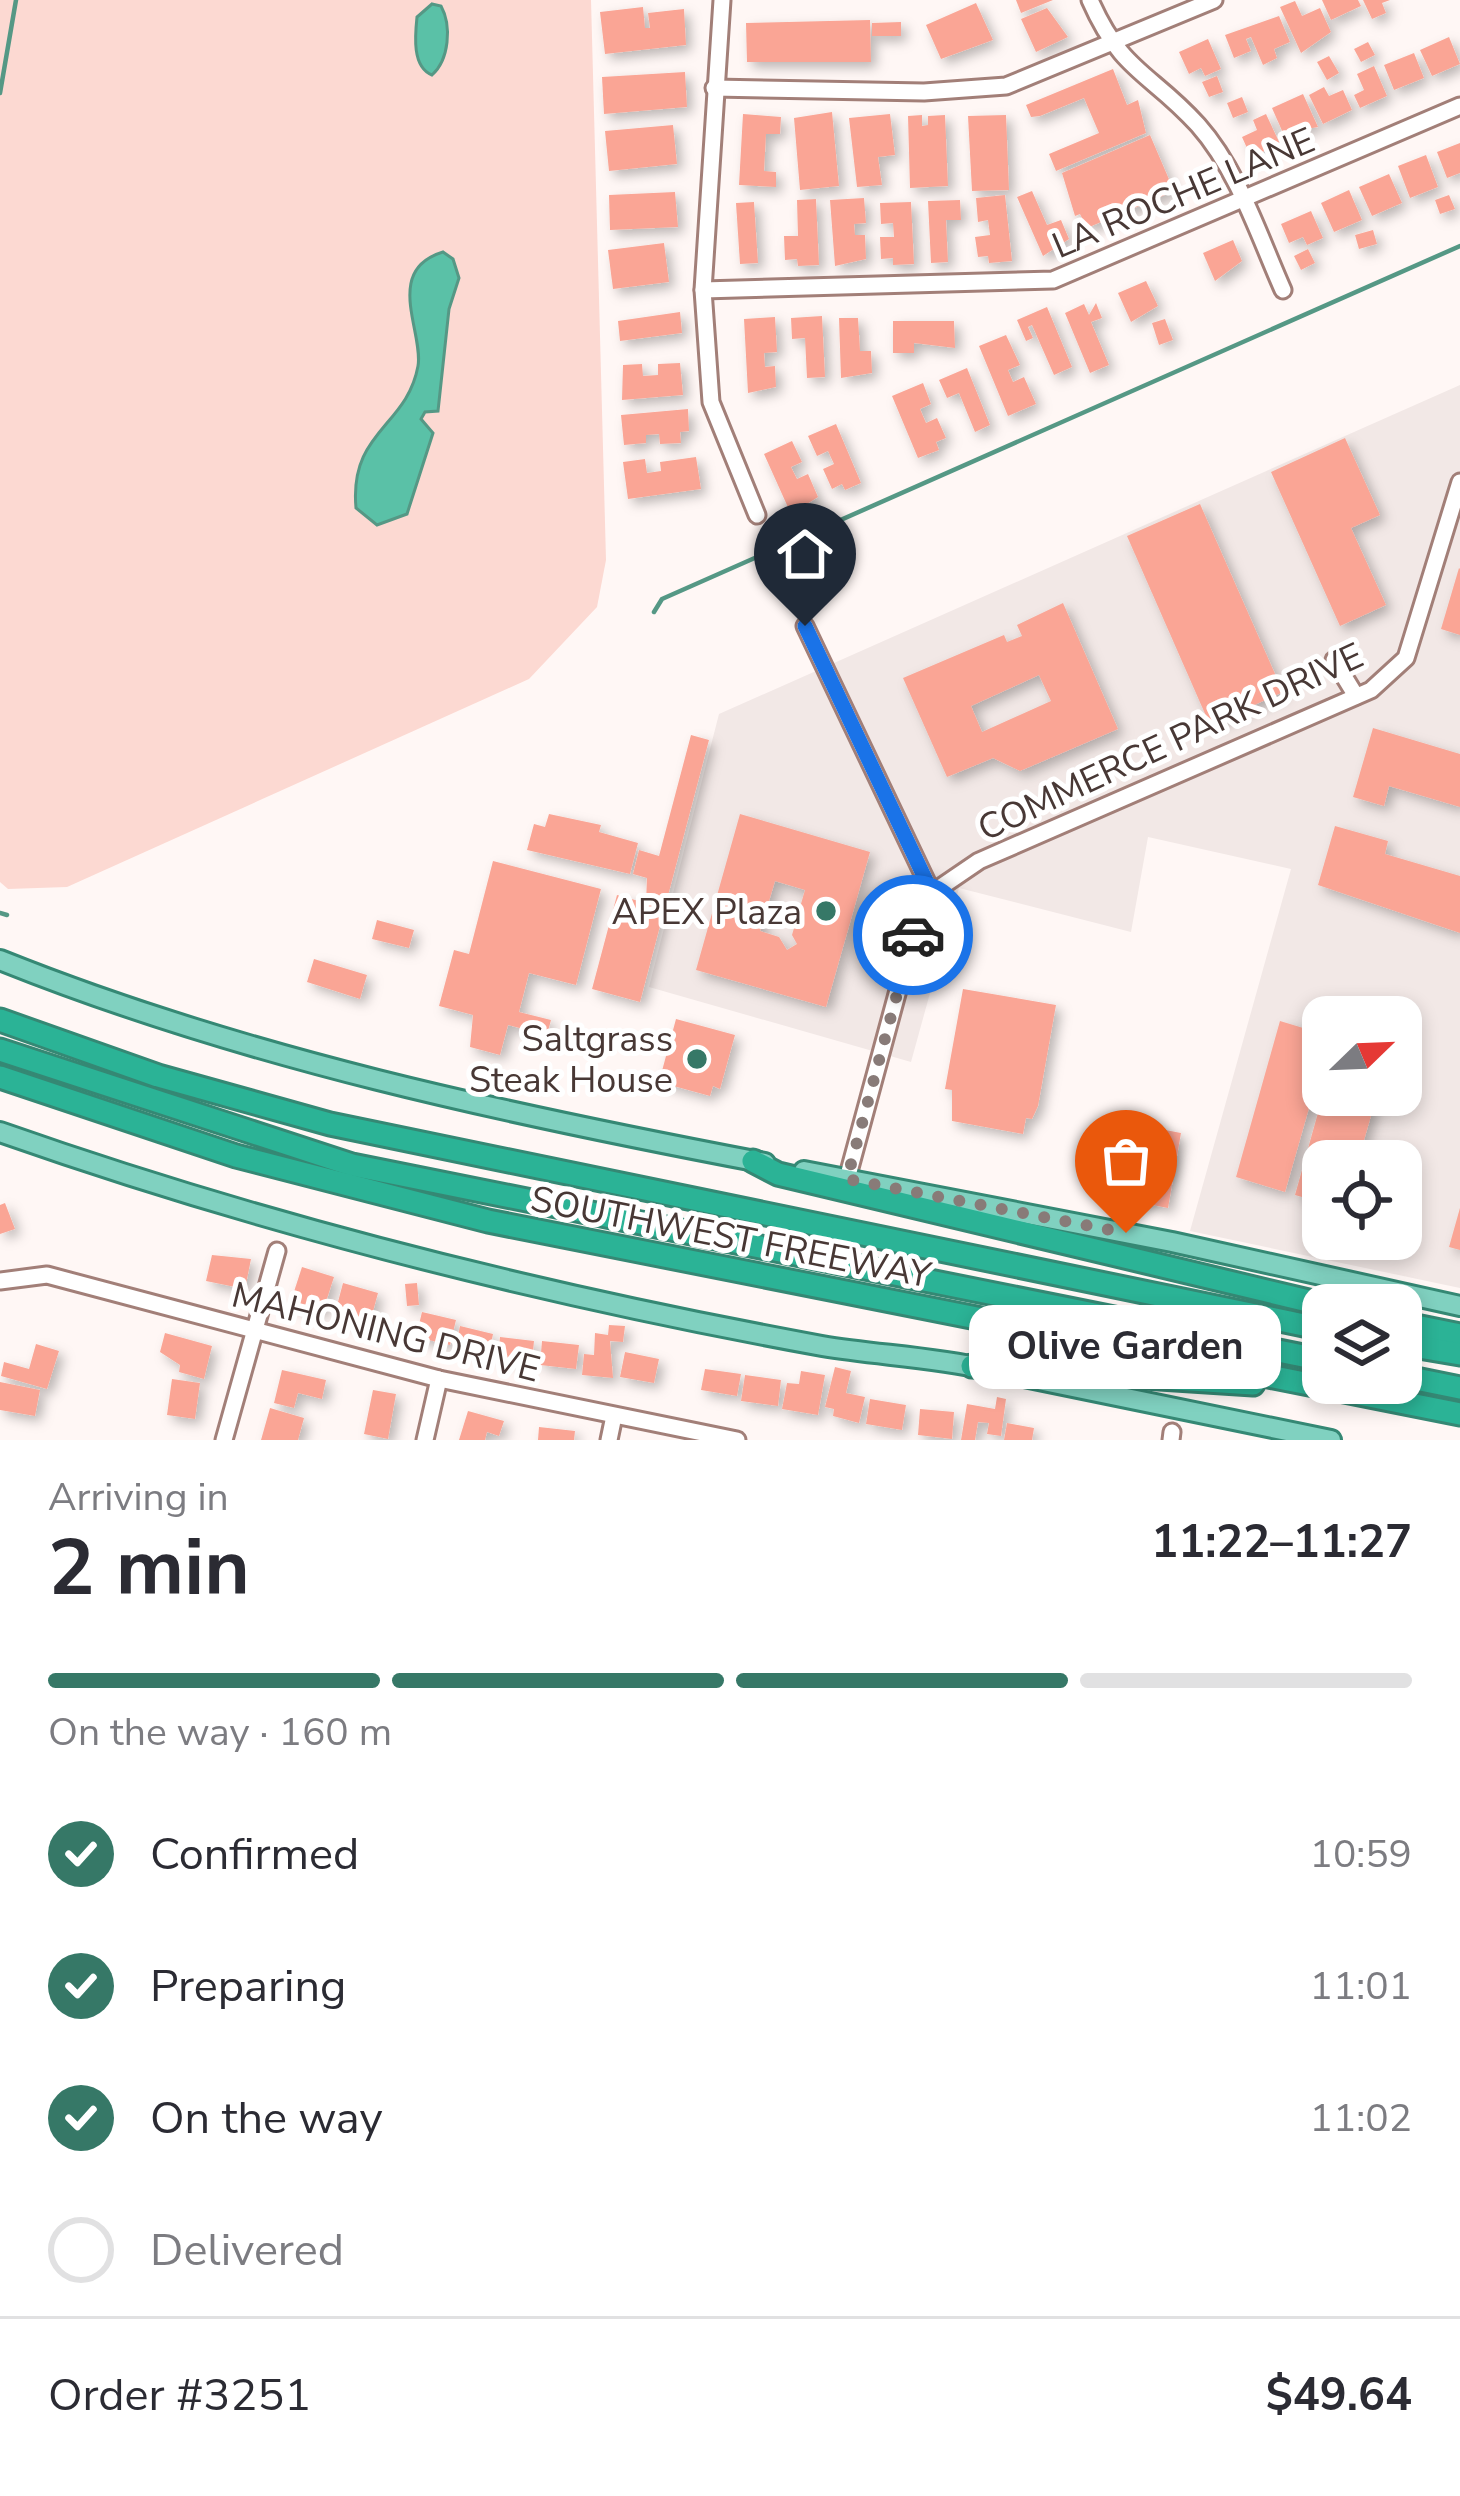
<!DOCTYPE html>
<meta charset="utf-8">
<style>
body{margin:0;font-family:"Nunito Sans",sans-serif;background:#f2f2f3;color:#2b2b33;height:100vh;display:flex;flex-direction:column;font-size:45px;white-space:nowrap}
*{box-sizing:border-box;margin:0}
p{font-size:39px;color:#7c7c81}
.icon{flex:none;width:66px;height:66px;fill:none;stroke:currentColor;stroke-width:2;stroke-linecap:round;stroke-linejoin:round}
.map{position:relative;height:1440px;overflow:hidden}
.drawer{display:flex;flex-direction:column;background:#fff;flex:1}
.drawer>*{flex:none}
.needle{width:78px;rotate:67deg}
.buttons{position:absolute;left:1302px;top:996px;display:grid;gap:24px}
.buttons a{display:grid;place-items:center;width:120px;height:120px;border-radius:24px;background:#fff;box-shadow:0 6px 18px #0003;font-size:60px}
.pin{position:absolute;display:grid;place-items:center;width:102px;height:102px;color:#fff;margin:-123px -51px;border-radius:50% 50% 50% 0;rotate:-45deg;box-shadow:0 0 12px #0007}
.pin .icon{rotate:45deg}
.courier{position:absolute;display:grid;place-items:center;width:120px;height:120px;margin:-60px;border:9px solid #1a73e8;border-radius:50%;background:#fff;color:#222;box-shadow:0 3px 15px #0007}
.bubble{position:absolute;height:84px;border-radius:24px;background:#fff;box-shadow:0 6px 18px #0003;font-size:39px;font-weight:700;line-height:84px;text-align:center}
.head em{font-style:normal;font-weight:700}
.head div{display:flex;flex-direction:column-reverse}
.head{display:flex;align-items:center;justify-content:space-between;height:204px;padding:0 48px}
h1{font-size:78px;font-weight:700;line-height:90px}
.bar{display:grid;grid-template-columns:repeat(4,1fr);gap:18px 12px;align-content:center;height:144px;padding:0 48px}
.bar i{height:15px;border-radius:9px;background:#e1e1e2}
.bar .on{background:#367867}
.bar p{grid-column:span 4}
.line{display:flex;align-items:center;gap:30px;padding:0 48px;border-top:3px solid #e1e1e2}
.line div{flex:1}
ol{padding:0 48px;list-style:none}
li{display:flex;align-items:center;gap:36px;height:132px}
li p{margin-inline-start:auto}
li .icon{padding:12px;border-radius:50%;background:#367867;color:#fff;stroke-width:4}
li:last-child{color:#7c7c81}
li i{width:66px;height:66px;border:6px solid #e1e1e2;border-radius:50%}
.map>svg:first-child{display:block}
.built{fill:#f2e8e6;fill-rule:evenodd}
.green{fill:#fcd9d2}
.water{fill:#5ac1a7;stroke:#559885;stroke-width:3}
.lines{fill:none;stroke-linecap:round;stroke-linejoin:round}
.stream{stroke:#559885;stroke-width:4.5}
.building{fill:#faa595;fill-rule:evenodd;filter:url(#shadow)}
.minor-casing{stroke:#a27f78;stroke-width:21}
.major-casing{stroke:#358874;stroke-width:24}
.highway-casing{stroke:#358874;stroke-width:27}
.minor{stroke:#fff;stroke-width:15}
.major{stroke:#80d1c0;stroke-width:18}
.highway{stroke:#2bb396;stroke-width:21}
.done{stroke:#887b78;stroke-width:12;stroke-dasharray:0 21.6}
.route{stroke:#1a73e8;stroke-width:15}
.poi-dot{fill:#367867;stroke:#fff;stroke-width:4.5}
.labels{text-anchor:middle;stroke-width:10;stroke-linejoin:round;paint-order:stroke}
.street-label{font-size:36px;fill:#483835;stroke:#fff}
.poi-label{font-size:36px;fill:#483835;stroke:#fff;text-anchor:end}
</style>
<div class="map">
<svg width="1460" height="1440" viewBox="0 0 1460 1440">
<defs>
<filter id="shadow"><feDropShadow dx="5.5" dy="5.5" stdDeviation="6" flood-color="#0004"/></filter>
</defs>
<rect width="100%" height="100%" fill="#fff7f5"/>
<path class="built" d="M 1460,385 L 1460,1288 L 1190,1231 L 1291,869 L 1148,837 L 1131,932 L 959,888 L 911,1062 L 649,987 L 719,714 ZM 1323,1017 L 1401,1017 L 1401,1095 L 1323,1095 ZM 1323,1161 L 1401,1161 L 1401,1239 L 1323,1239 Z"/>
<path class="green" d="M 0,0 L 591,0 L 606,560 L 597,607 L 529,679 L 67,887 L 8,889 L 0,882 Z"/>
<g class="water">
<path d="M 432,4 L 441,6 C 452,26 449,60 432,75 C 412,67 415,36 417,17 Z"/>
<path d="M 443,252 L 453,259 L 459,278 L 449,309 L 438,411 L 425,412 L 421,419 L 433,433 L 407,514 L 377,525 L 356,508 C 349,431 407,427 418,366 C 424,333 383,270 443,252 Z"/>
</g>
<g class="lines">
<g class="stream">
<path d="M 0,93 L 16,0"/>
<path d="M 654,612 L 662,599 L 1460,246"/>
<path d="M 0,913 L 7,915"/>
</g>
</g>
<g class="building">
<path d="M 1016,0 L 1053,0 L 1021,13 Z"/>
<path d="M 1322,0 L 1358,0 L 1361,6 L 1331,20 Z"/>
<path d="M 1363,0 L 1390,0 L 1382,3 L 1386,13 L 1372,19 Z"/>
<path d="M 1295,1 L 1302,16 L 1320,8 L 1331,32 L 1301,53 L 1280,7 Z"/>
<path d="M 976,3 L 993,40 L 941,59 L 926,25 Z"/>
<path d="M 643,7 L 645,28 L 650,28 L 648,13 L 684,9 L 686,45 L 605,54 L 600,12 Z"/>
<path d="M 1047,8 L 1068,37 L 1036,52 L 1021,19 Z"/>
<path d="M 1279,16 L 1290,42 L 1274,49 L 1277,58 L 1263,65 L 1251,37 L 1246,39 L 1251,51 L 1234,58 L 1225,35 Z"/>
<path d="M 870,20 L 871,62 L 747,62 L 746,23 Z"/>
<path d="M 901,22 L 901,36 L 872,36 L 872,23 Z"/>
<path d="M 1449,37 L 1460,64 L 1432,76 L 1420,50 Z"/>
<path d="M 1208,39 L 1221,69 L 1205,76 L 1201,68 L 1189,74 L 1179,52 Z"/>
<path d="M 1368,42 L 1375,55 L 1361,62 L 1354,49 Z"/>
<path d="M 1414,53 L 1424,78 L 1394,90 L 1384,65 Z"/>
<path d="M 1329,56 L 1339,73 L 1327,80 L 1317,62 Z"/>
<path d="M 1374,66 L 1387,96 L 1360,108 L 1354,95 L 1364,90 L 1357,74 Z"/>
<path d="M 1113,69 L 1127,105 L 1138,100 L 1146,133 L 1056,171 L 1049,154 L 1099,133 L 1084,98 L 1040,116 L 1031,117 L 1026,105 Z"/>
<path d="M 685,72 L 687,107 L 604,114 L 602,77 Z"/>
<path d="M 1217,76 L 1223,92 L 1209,97 L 1202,82 Z"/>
<path d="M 1324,87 L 1329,96 L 1343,90 L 1352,110 L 1323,124 L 1309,95 Z"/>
<path d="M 1303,94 L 1318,127 L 1283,133 L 1272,108 Z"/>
<path d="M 1242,97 L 1248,112 L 1233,118 L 1227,103 Z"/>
<path d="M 832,112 L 839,186 L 800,190 L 794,118 Z"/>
<path d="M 743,114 L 781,117 L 780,134 L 766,134 L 764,171 L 776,172 L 776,187 L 739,185 Z"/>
<path d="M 890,114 L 895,155 L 878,157 L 882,185 L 857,187 L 849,118 Z"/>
<path d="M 1266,114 L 1280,144 L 1251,157 L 1242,137 L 1257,130 L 1253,120 Z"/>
<path d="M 922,115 L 922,126 L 928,125 L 928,116 L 945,115 L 948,186 L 910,188 L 908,116 Z"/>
<path d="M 1006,115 L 1009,190 L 972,191 L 968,116 Z"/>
<path d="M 673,125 L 677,164 L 609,171 L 605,131 Z"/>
<path d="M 1150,135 L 1174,191 L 1087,228 L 1080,214 L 1075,216 L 1062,173 Z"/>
<path d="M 1460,143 L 1460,173 L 1447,178 L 1437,152 Z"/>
<path d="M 1426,155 L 1438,187 L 1410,198 L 1398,166 Z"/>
<path d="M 1389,174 L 1402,203 L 1372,216 L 1359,187 Z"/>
<path d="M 1349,190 L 1362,220 L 1334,232 L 1321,203 Z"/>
<path d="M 1032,191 L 1047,225 L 1061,220 L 1069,239 L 1043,256 L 1017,197 Z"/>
<path d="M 675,192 L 678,227 L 610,230 L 609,195 Z"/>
<path d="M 1005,195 L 1012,261 L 989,263 L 988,256 L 978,257 L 975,237 L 990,235 L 988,220 L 978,222 L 976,198 Z"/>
<path d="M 1449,195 L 1455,209 L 1440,214 L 1435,200 Z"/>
<path d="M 864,198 L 866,223 L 854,224 L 855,235 L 865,235 L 866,259 L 835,266 L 830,200 Z"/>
<path d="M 816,199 L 819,265 L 798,266 L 797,259 L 785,260 L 784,236 L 798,236 L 797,200 Z"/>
<path d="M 960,200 L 961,220 L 946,220 L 948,262 L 931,263 L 928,201 Z"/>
<path d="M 754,202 L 758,263 L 740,264 L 736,203 Z"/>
<path d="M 911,202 L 914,264 L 893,265 L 893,258 L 881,259 L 880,237 L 894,237 L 893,223 L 881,224 L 880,203 Z"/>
<path d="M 1311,211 L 1323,238 L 1307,245 L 1303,237 L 1289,243 L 1281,224 Z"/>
<path d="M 1373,230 L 1377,244 L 1359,249 L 1355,235 Z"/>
<path d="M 1233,240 L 1242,261 L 1215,281 L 1203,253 Z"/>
<path d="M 664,243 L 669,282 L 613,289 L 608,250 Z"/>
<path d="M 1308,249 L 1315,263 L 1301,270 L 1294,256 Z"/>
<path d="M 1146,281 L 1158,306 L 1131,322 L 1118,293 Z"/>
<path d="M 1096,303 L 1102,318 L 1091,322 L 1109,365 L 1090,373 L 1065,313 L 1084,304 L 1089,315 Z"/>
<path d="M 1047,307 L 1072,367 L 1054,375 L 1032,325 L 1028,327 L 1033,338 L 1026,341 L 1017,320 Z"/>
<path d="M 680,312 L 682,333 L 620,341 L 618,321 Z"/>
<path d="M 822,316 L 825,377 L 807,378 L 805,338 L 792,339 L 791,318 Z"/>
<path d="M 775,317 L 777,352 L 764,353 L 765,367 L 775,366 L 776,387 L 748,393 L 744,319 Z"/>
<path d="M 839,318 L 858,318 L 860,351 L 871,351 L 872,373 L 841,378 Z"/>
<path d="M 1165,319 L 1173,340 L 1159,345 L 1152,323 Z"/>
<path d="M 893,321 L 954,321 L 955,348 L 914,343 L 914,353 L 893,353 Z"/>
<path d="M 1006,335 L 1020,365 L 1008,370 L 1013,382 L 1024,377 L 1036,404 L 1008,416 L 979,346 Z"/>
<path d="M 680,363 L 683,395 L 622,400 L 623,365 L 642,364 L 643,376 L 658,375 L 658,364 Z"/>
<path d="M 967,368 L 990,425 L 975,432 L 959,393 L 947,398 L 939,380 Z"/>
<path d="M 923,383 L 931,404 L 920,409 L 926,423 L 937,418 L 946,438 L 936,442 L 939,450 L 918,458 L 892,396 Z"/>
<path d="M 688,409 L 689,431 L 680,432 L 681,443 L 660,444 L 659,434 L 646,435 L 646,443 L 624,445 L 621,415 Z"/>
<path d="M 836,424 L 861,483 L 845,490 L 842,484 L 832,489 L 823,469 L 834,464 L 828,451 L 817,456 L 808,436 Z"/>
<path d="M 1345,438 L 1380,515 L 1351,528 L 1386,605 L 1340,626 L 1271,472 Z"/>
<path d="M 792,441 L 802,462 L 791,467 L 797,479 L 808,474 L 818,497 L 791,514 L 764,454 Z"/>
<path d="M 696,457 L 701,489 L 628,499 L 623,462 L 645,459 L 647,473 L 661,471 L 660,462 Z"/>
<path d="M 1200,504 L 1283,692 L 1210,725 L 1127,536 Z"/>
<path d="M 1459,568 L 1460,569 L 1460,635 L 1441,629 Z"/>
<path d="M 1063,603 L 1118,729 L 1020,771 L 993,758 L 947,777 L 903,678 L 1004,635 L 1007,642 L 1022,636 L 1017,625 ZM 1039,675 L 1051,701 L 982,732 L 971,706 Z"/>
<path d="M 1373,728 L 1460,754 L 1460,807 L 1389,786 L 1384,806 L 1353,797 Z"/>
<path d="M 691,735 L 709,740 L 640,1002 L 592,989 L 617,895 L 646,903 L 647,878 L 633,874 L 639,850 L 659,856 Z"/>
<path d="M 549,814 L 601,825 L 599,832 L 638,843 L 630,874 L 527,850 L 534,824 L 545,827 Z"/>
<path d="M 740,814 L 870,852 L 826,1007 L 696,970 ZM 775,881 L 805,890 L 792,935 L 797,944 L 787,950 L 779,937 L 760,931 Z"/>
<path d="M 1335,826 L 1388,841 L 1385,854 L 1460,876 L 1460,933 L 1318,885 Z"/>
<path d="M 493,861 L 601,889 L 576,985 L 529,973 L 519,1012 L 551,1020 L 547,1035 L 508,1025 L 500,1055 L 470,1047 L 473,1015 L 439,1006 L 454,950 L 469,954 Z"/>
<path d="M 377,920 L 414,930 L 409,948 L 372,939 Z"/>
<path d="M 314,959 L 367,975 L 360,999 L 307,982 Z"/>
<path d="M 963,989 L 1056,1005 L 1038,1106 L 1032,1119 L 1026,1118 L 1023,1134 L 952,1121 L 952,1090 L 945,1089 Z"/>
<path d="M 676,1019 L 735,1035 L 720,1089 L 713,1086 L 710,1096 L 659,1082 Z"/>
<path d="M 1280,1021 L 1323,1034 L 1323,1059 L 1285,1192 L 1236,1177 Z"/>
<path d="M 1323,1095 L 1377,1095 L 1358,1161 L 1323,1161 L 1323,1203 L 1295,1195 Z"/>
<path d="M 1113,1120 L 1181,1133 L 1168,1208 L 1100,1195 Z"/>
<path d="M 5,1203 L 15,1229 L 0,1234 L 0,1205 Z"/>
<path d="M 1460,1208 L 1460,1250 L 1449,1247 Z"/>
<path d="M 212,1255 L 251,1259 L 245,1289 L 206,1281 Z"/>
<path d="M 302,1267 L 334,1277 L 322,1314 L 290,1304 Z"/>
<path d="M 343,1283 L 378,1293 L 369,1326 L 334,1317 Z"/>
<path d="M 417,1283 L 419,1305 L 407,1306 L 405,1284 Z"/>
<path d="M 422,1312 L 456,1320 L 450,1345 L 416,1337 Z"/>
<path d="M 609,1325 L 625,1326 L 623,1342 L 610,1341 L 613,1378 L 582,1375 L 584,1354 L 594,1355 L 595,1333 L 608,1335 Z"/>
<path d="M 460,1326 L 493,1334 L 489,1353 L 456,1345 Z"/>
<path d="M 165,1333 L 212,1346 L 204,1379 L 179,1372 L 180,1365 L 160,1352 Z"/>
<path d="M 500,1337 L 534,1341 L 532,1361 L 498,1358 Z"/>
<path d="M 542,1341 L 579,1345 L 576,1369 L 540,1365 Z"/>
<path d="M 36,1344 L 59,1351 L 47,1389 L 1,1376 L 4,1362 L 29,1369 Z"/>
<path d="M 625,1352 L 659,1359 L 654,1383 L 620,1377 Z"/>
<path d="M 835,1367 L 851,1371 L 846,1393 L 865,1397 L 859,1423 L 833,1416 L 834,1409 L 825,1407 Z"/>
<path d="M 705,1369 L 741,1374 L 737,1396 L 701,1390 Z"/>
<path d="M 282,1370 L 326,1380 L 322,1399 L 298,1393 L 294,1408 L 274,1403 Z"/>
<path d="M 801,1371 L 825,1375 L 818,1415 L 782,1409 L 787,1383 L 799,1384 Z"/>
<path d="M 745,1375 L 781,1380 L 778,1406 L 741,1401 Z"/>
<path d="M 172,1379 L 200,1383 L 195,1419 L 167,1415 Z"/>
<path d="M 0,1382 L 40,1390 L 35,1416 L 0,1410 Z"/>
<path d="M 373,1390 L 396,1394 L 388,1439 L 364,1434 Z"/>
<path d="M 997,1397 L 1006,1399 L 1001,1436 L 987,1434 L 989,1423 L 978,1422 L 975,1440 L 961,1440 L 967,1404 L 995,1409 Z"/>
<path d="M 870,1399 L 906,1405 L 902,1430 L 866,1424 Z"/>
<path d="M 270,1408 L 304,1418 L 298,1440 L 261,1440 Z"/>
<path d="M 920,1409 L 954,1412 L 952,1439 L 918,1435 Z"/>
<path d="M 468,1411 L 504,1421 L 499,1436 L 487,1432 L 485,1440 L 459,1440 Z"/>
<path d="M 1007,1423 L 1034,1428 L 1032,1440 L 1004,1440 Z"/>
<path d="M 539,1427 L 575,1431 L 574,1440 L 538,1440 Z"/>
</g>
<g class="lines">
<g class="minor-casing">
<g id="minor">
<path d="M 722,0 L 703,290 L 711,402 L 757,515"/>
<path d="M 1090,0 C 1122,73 1150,72 1198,125 C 1238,170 1259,236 1283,290"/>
<path d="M 714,88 L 924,92 L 1006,86 L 1214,0"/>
<path d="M 703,290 L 1053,280 L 1460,106"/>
<path d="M 805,626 L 932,893"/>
<path d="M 1334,660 L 1356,696"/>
<path d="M 847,1179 L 914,931 L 932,893 L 979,861 L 1371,690 L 1406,658 L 1460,482"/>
<path d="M 0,1281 L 47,1275 L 439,1379 L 737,1440"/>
<path d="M 224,1440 L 277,1251"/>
<path d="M 425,1440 L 439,1379"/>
<path d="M 609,1440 L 614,1416"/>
<path d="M 1171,1440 L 1172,1432"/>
</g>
</g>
<g class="major-casing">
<g id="major">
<path d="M 0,960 C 244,1058 507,1114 765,1163"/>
<path d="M 0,1132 C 267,1226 544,1295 822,1346 C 876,1355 932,1357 985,1369"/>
<path d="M 804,1171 L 1172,1242 L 1460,1306"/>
<path d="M 1024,1377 L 1331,1440"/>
</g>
</g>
<g class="highway-casing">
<g id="highway">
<path d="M 0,1020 L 158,1076 L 330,1124 L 1323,1329"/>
<path d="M 0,1050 L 352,1165 L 1323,1360"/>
<path d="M 0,1077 L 236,1156 L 488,1221 L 1460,1414"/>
<path d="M 753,1161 L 778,1174 L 1325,1305"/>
<path d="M 1401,1323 L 1460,1335"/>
<path d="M 1401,1344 L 1460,1354"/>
<path d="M 972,1366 L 1253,1384"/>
<path d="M 1401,1376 L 1460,1388"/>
</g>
</g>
<use href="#minor" class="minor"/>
<use href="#major" class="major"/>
<use href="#highway" class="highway"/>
</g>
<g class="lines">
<path class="done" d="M 913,935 L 847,1179 L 1126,1233"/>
<path class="route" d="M 805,626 L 932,893 L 913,935"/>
</g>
<g class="poi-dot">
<circle cx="826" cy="911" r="12"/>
<circle cx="697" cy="1059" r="12"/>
</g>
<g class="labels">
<g class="street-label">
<text transform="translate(1183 192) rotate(-23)" y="13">LA ROCHE LANE</text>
<text transform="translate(1170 741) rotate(-25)" y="13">COMMERCE PARK DRIVE</text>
<text transform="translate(731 1236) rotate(11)" y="13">SOUTHWEST FREEWAY</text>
<text transform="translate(386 1331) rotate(14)" y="13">MAHONING DRIVE</text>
</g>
<g class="poi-label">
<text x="802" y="924">APEX Plaza</text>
<text x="673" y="1051">Saltgrass<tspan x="673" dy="41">Steak House</tspan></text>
</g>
</g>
</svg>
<div class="buttons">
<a><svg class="needle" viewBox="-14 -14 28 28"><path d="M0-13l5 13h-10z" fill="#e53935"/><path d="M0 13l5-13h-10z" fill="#7c7c81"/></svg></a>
<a><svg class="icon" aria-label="locate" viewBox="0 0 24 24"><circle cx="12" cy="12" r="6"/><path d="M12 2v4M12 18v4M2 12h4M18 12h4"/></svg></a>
<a><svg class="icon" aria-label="layers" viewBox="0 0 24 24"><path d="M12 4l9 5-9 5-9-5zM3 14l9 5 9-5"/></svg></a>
</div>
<div class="pin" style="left:1126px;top:1233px;background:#ea580c"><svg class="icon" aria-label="bag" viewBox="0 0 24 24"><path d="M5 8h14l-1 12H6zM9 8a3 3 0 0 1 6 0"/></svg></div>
<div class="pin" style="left:805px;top:626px;background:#1f2937"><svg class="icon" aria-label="home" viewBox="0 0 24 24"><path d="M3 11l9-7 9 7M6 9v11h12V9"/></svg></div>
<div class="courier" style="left:913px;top:935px"><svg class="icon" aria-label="car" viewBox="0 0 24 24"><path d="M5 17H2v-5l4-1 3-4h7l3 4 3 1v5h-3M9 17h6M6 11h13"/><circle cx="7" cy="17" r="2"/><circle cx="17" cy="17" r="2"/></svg></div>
<div class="bubble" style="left:969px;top:1305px;width:312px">Olive Garden</div>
</div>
<section class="drawer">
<div class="head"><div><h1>2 min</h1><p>Arriving in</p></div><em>11:22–11:27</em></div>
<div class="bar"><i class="on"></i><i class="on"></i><i class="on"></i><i></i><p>On the way · 160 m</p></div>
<ol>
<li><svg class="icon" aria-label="check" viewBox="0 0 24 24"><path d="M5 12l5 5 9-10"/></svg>Confirmed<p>10:59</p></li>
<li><svg class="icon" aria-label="check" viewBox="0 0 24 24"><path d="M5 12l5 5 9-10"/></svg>Preparing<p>11:01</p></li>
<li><svg class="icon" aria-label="check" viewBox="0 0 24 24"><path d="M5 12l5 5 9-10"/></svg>On the way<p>11:02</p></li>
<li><i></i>Delivered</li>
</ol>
<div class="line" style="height:156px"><div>Order #3251</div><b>$49.64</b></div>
</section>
